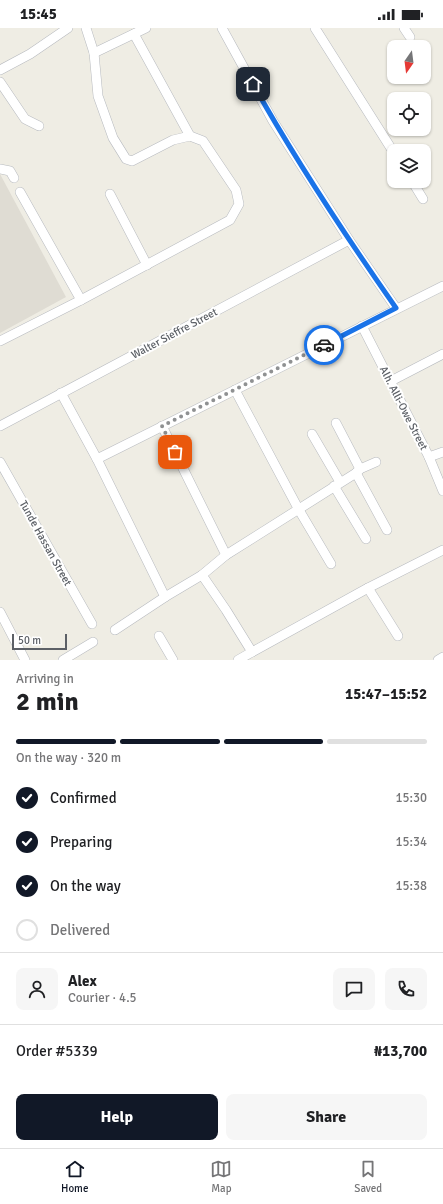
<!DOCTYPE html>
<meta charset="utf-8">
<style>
body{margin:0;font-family:Signika,sans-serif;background:#f6f6f6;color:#202124;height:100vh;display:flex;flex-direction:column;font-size:15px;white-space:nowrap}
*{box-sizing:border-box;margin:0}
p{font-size:13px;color:#757577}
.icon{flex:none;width:22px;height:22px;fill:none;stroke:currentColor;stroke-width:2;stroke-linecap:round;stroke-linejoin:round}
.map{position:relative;height:632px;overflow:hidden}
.panel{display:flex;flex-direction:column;background:#fff;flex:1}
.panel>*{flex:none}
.needle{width:26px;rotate:194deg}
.buttons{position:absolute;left:387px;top:12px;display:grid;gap:8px}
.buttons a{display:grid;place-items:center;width:44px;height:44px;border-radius:8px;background:#fff;box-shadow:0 1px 3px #0004;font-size:20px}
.scale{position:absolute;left:12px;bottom:10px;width:55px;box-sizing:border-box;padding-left:4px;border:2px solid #5c6066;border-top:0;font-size:11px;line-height:14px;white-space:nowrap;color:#5c6066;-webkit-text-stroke:3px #fff;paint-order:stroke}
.pin{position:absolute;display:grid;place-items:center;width:34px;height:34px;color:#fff;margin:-17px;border-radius:8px;box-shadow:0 2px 6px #0006}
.courier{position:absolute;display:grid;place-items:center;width:40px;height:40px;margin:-20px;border:3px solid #1a73e8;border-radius:50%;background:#fff;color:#222;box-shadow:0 1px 5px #0007}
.headline em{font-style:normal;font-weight:800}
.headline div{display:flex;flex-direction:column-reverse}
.headline{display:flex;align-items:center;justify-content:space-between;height:68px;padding:0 16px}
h1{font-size:26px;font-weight:800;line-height:30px}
.bar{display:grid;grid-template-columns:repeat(4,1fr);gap:6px 4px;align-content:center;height:48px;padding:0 16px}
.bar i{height:5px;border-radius:3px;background:#e0e0e0}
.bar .active{background:#111827}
.bar p{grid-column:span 4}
.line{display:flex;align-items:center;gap:10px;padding:0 16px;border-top:1px solid #e0e0e0}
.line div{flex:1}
.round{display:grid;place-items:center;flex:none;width:42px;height:42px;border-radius:8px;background:#f6f6f6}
ol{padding:0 16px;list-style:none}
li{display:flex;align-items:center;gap:12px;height:44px}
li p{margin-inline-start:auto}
li .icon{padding:4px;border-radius:50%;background:#111827;color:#fff;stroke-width:4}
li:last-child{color:#757577}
li i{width:22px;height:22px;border:2px solid #e0e0e0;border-radius:50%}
.cta{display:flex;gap:8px;margin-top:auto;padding:8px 16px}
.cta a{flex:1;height:46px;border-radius:8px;background:#111827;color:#fff;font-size:16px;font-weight:800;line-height:46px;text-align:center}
.cta a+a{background:#f6f6f6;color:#202124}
.status{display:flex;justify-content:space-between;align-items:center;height:28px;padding:0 20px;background:#fff;direction:ltr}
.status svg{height:11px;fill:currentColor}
.tabs{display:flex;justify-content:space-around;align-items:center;height:56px;border-top:1px solid #e0e0e0;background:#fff;font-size:11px;color:#757577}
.tabs a{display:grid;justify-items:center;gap:2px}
.tabs .active{color:#111827}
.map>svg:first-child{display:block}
.education{fill:#dfdcd3}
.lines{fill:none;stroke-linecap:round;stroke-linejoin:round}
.street-casing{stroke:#b7babf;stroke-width:10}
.street{stroke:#fff;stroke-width:9}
.done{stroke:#8f9192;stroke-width:4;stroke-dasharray:0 7.2}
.route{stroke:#1a73e8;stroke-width:5}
.labels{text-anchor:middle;stroke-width:4;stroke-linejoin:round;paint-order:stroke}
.street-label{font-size:11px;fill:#5c6066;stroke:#fff}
</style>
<div class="status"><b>15:45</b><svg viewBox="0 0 49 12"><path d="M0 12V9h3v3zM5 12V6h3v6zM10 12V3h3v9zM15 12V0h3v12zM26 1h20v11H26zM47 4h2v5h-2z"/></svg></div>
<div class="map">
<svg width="443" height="632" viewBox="0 0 443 632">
<rect width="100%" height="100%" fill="#efede4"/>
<path class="education" d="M 0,146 L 66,269 L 0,305 Z"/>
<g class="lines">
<g class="street-casing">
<g id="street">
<path d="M 222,0 L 273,93 L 349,212 L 396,280"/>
<path d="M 315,0 L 394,125"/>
<path d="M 404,0 L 410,9"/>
<path d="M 134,6 L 190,108"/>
<path d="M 94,25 L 146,0"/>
<path d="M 0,42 L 30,26 L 68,0"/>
<path d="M 0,54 L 25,91 L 39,98"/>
<path d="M 0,141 L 10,143 L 14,150"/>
<path d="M 412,153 L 423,171"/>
<path d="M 20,164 L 81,272"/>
<path d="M 110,166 L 147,237"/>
<path d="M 362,298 L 429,429 L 443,463"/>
<path d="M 0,313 L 81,272 L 230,192 L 239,176 L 236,162 L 203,113 L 190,108 L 173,112 L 132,133 L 126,131 L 113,110 L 98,68 L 94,25 L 86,0"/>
<path d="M 391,353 L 443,326"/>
<path d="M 235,362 L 299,482 L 331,536"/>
<path d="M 61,365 L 97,431 L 165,569"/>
<path d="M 336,395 L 360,441"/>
<path d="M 0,398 L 349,212"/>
<path d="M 162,398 L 226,527"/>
<path d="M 312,406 L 340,454"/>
<path d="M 429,429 L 443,424"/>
<path d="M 97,431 L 443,258"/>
<path d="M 0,434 L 92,596"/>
<path d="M 356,445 L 360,441 L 376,434"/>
<path d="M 334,458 L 366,511"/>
<path d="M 202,547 L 226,582 L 252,624 L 368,560 L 443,522"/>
<path d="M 368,560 L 398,608"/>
<path d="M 0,584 L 25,632"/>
<path d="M 115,602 L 165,569 L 202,547 L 226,527 L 356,445 L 387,502"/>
<path d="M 159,608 L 173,632"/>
<path d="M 63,632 L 93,614"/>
<path d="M 238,632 L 252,624"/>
<path d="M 438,632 L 443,629"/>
</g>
</g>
<use href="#street" class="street"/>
</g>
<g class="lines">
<path class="done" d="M 175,424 L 162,398 L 324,317"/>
<path class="route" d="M 253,56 C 296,133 345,207 396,280 L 324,317"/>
</g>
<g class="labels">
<g class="street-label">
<text transform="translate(174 305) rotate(-28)" y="4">Walter Sieffre Street</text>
<text transform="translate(404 380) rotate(63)" y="4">Alh. Alli-Owe Street</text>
<text transform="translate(46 515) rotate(61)" y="4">Tunde Hassan Street</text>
</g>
</g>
</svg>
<div class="buttons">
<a><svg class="needle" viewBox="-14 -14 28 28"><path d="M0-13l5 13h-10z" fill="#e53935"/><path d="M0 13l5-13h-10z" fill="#757577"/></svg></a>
<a><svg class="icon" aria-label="locate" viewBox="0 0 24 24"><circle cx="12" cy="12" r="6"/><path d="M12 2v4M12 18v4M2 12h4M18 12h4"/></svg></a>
<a><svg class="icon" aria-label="layers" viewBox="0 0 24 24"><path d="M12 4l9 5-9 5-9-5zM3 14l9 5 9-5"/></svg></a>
</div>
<div class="scale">50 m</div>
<div class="pin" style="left:175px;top:424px;background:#ea580c"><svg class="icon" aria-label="bag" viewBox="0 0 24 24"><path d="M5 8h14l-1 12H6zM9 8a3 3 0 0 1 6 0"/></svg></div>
<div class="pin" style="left:253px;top:56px;background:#1f2937"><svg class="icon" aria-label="home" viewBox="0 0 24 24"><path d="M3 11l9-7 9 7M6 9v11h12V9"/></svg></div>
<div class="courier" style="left:324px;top:317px"><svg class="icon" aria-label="car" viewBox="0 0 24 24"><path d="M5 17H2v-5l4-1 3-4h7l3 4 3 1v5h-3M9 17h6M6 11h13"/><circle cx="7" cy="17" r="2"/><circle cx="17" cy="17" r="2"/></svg></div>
</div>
<section class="panel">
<div class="headline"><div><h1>2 min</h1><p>Arriving in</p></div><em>15:47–15:52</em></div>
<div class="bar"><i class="active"></i><i class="active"></i><i class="active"></i><i></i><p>On the way · 320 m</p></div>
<ol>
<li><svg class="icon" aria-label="check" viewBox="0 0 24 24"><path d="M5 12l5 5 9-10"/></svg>Confirmed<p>15:30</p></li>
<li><svg class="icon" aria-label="check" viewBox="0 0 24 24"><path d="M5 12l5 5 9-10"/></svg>Preparing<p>15:34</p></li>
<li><svg class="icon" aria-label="check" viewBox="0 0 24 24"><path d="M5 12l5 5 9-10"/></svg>On the way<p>15:38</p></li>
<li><i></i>Delivered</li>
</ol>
<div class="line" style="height:72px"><a class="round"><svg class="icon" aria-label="person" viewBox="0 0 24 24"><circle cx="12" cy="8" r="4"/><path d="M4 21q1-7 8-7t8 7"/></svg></a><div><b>Alex</b><p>Courier · 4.5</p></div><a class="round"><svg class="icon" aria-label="chat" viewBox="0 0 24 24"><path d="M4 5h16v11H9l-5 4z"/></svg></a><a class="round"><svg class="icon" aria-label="phone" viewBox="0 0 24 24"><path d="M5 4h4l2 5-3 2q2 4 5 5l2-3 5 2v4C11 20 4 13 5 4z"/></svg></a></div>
<div class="line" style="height:52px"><div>Order #5339</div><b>₦13,700</b></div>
<div class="cta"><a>Help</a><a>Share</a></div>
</section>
<nav class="tabs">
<a class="active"><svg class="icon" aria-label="home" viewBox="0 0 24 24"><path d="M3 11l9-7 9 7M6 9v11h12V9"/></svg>Home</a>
<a><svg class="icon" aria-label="map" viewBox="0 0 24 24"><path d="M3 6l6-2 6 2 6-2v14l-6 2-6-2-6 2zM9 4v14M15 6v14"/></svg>Map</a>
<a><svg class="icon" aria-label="saved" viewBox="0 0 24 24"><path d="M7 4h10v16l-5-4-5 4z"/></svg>Saved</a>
</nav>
